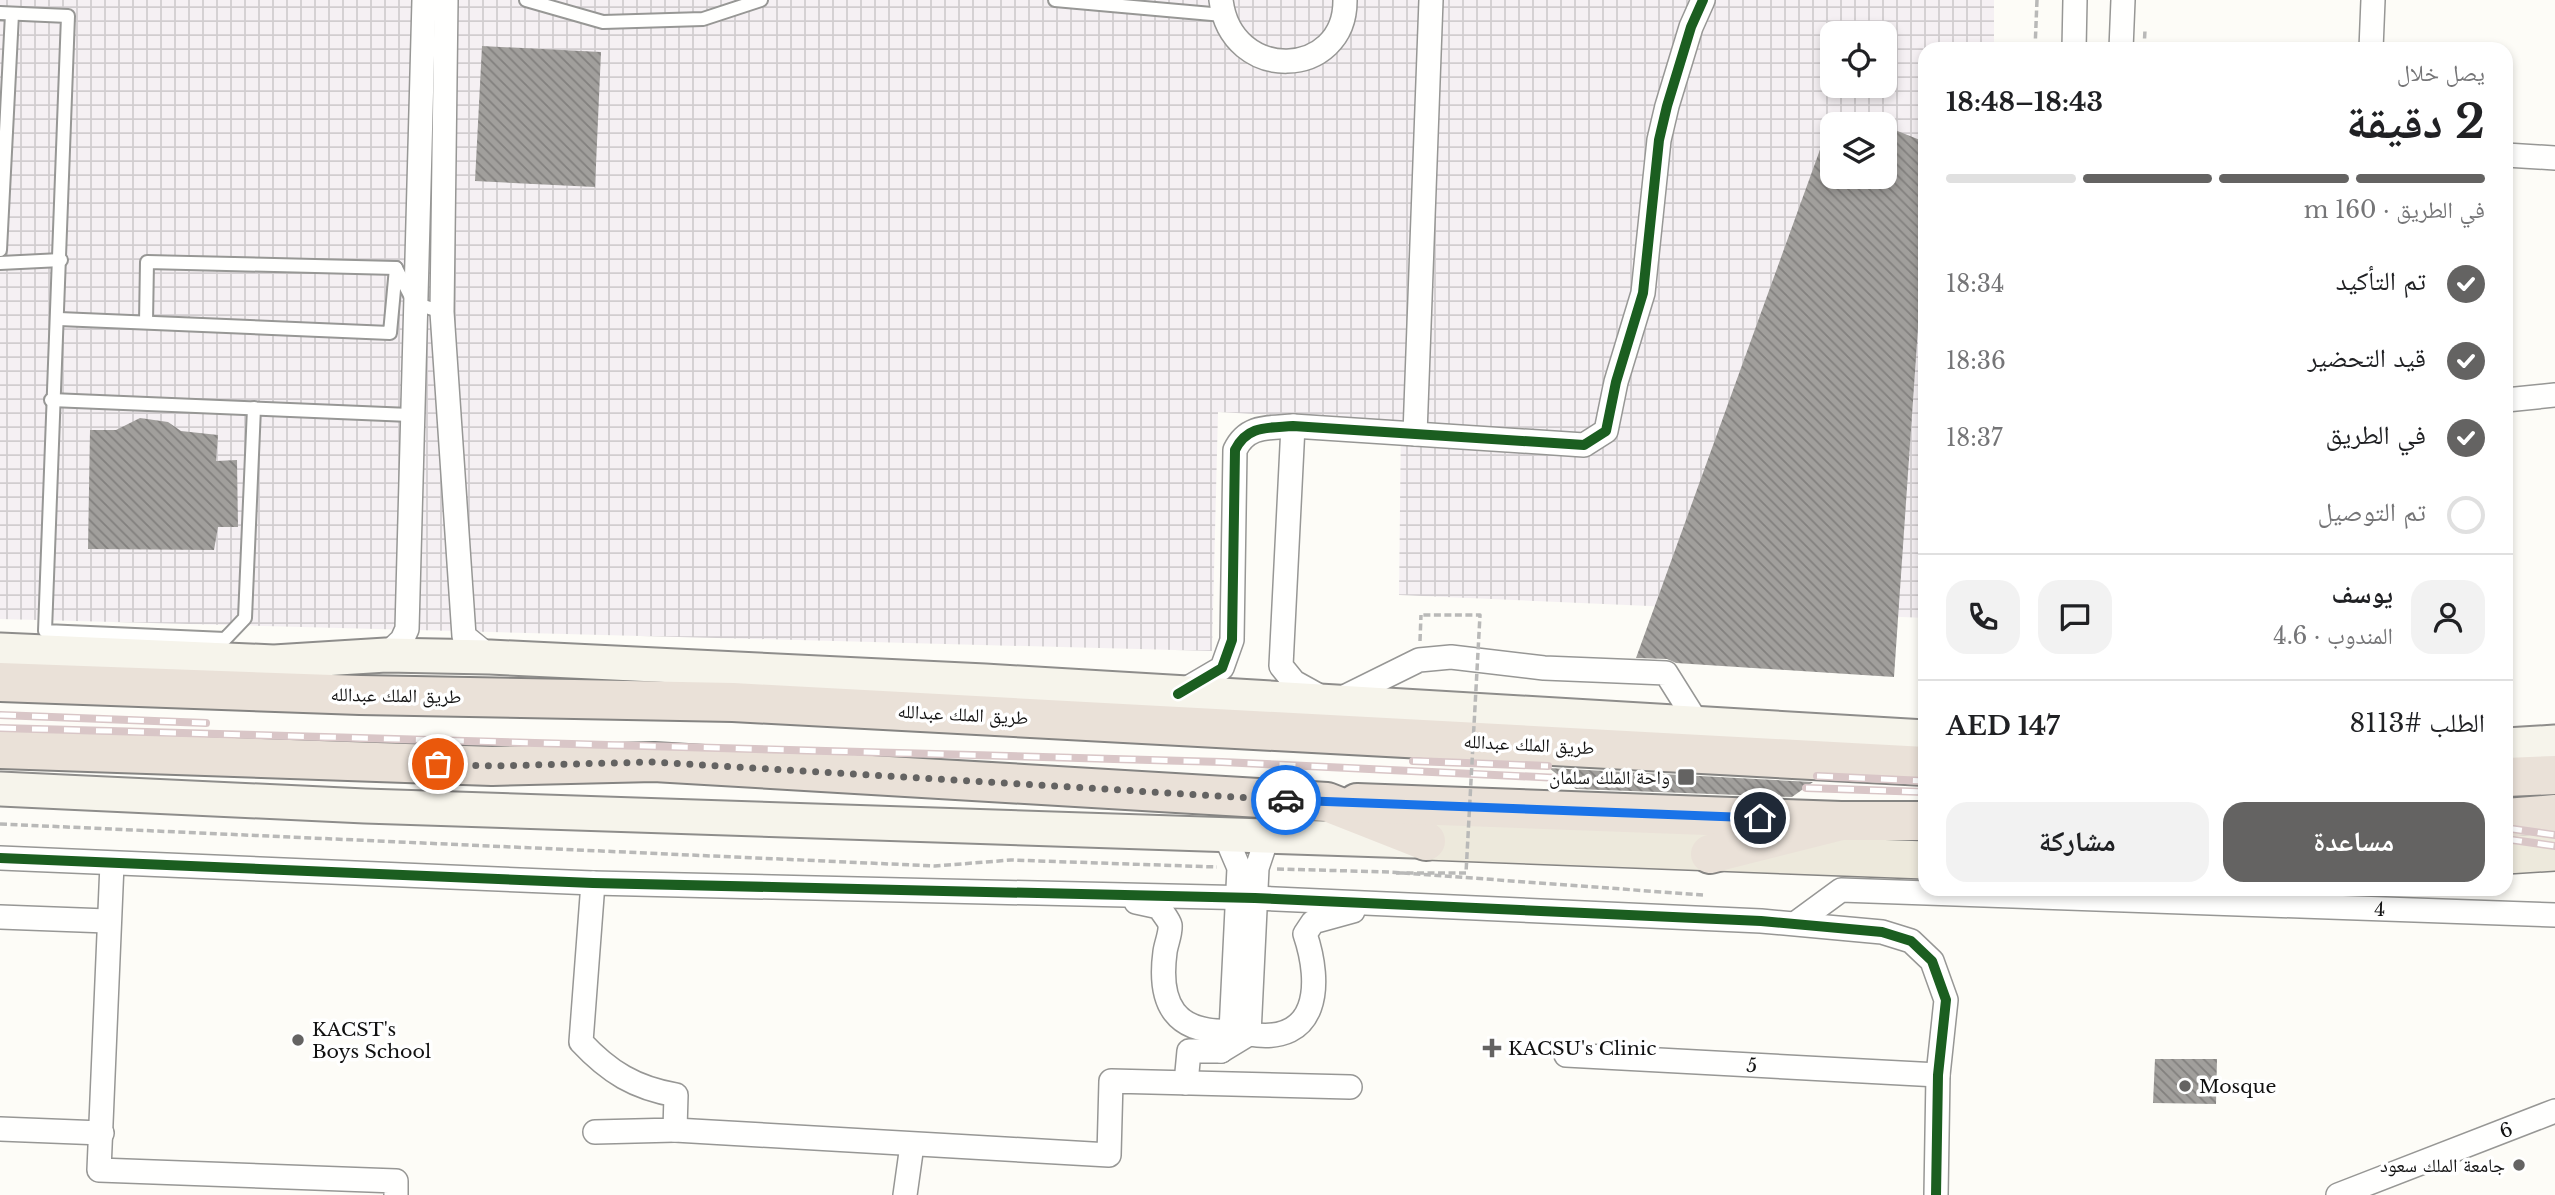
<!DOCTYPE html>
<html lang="ar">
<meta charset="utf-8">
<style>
body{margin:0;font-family:"Libre Baskerville","Noto Naskh Arabic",serif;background:#f2f2f2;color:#202124;direction:rtl;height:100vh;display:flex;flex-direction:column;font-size:26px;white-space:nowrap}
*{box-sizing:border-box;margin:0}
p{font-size:23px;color:#757577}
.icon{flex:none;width:38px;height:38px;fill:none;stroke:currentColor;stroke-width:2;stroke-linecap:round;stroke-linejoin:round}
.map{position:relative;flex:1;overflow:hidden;direction:ltr}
.drawer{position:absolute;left:1918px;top:42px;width:595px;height:854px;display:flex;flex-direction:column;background:#fff;border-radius:21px;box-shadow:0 4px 10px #0003;direction:rtl}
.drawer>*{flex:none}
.fabs{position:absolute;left:1820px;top:21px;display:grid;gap:14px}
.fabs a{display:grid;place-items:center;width:77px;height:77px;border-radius:14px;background:#fff;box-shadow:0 4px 10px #0003;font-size:35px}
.pin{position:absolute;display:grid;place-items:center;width:60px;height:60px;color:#fff;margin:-30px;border:4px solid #fff;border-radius:50%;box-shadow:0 2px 7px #0007}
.courier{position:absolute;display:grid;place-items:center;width:70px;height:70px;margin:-35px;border:5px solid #1a73e8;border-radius:50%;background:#fff;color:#222;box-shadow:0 2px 9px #0007}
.overview em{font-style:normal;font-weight:700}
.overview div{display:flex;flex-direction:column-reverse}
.overview{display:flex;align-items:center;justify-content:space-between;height:119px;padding:0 28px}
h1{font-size:46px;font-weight:700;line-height:52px}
.bar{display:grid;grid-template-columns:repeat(4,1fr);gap:10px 7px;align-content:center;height:84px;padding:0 28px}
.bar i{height:9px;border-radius:5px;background:#e0e0e0}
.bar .active{background:#646362}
.bar p{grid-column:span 4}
.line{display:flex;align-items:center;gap:18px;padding:0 28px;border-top:2px solid #e0e0e0}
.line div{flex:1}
.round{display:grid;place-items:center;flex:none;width:74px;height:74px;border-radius:21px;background:#f2f2f2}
ol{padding:0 28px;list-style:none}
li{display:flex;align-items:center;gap:21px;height:77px}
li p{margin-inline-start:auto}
li .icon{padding:7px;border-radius:50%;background:#646362;color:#fff;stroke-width:4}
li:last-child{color:#757577}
li i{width:38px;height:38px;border:4px solid #e0e0e0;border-radius:50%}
.action{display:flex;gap:14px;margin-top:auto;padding:14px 28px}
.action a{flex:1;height:80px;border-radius:21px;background:#646362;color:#fff;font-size:28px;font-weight:700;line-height:80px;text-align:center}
.action a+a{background:#f2f2f2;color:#202124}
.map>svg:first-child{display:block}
.industrial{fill:url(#industrial-grid);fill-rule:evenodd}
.building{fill:url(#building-back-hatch)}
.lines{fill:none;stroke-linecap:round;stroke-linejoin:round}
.lane-casing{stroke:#979795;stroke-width:16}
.street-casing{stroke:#979795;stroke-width:26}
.secondary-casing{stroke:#8e8d8b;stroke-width:37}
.primary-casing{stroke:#858482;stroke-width:40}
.highway-casing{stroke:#858482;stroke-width:42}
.path{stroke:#b9b9b8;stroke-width:3.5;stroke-dasharray:7 3.5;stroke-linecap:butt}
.lane{stroke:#fffffe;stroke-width:12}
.street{stroke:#fffffe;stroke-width:23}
.secondary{stroke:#f6f4eb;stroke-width:33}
.primary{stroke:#ede9dc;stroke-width:37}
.highway{stroke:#eae1d8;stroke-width:38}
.rail-casing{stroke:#d9c6c7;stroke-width:8}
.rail{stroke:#fff;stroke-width:5;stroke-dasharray:16;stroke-linecap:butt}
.path-bridge{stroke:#b9b9b8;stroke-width:3.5;stroke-dasharray:7 3.5;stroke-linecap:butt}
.cycleway-casing{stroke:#fff;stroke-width:15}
.cycleway{stroke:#1b5e20;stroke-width:10}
.done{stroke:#646362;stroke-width:7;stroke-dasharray:0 12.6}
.route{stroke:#1a73e8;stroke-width:9}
.poi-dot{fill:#646362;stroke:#fff;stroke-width:2.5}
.labels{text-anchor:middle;stroke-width:7;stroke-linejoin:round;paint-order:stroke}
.street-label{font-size:19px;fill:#111;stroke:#fff}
.poi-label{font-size:19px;fill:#111;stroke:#fff;text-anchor:start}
</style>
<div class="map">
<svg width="2555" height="1195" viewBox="0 0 2555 1195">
<defs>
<pattern id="industrial-grid" width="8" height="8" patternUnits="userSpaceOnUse" patternTransform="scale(1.75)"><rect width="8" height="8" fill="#f5f0f3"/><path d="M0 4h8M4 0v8" fill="none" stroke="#d1cdcf"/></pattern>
<pattern id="building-back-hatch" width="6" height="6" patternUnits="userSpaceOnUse" patternTransform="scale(1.75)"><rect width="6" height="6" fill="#a19f9c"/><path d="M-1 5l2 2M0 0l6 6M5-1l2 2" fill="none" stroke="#82807e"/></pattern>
</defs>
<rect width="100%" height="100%" fill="#fdfcf7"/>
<path class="industrial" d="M 0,0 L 1994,0 L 1994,49 L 1925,49 L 1925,618 L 1399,595 L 1401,422 L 1218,412 L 1212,651 L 0,619 ZM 1832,33 L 1885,33 L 1885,86 L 1832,86 ZM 1832,124 L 1885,124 L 1885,177 L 1832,177 Z"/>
<g class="building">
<path d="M 482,46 L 601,52 L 595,187 L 475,181 Z"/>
<path d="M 1830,122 L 1832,177 L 1885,177 L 1885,126 L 1925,142 L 1925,226 L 1894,677 L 1676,663 L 1667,659 L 1636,658 Z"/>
<path d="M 140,418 L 168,422 L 181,431 L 218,435 L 216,461 L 237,460 L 238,527 L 218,527 L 214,550 L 88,549 L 90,430 L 116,430 Z"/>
<path d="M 1549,768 L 1813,782 L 1792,797 L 1576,789 Z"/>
<path d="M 2155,1059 L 2217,1059 L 2216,1104 L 2153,1103 Z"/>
</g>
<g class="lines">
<g class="lane-casing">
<g id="lane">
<path d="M 526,0 L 603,22 L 703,19 L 761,0"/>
<path d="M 1055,0 L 1223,15"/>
<path d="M 0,13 L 68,16 C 62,221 51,426 45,631 L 225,639 L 245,618 L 254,408"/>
<path d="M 0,250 L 12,14"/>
<path d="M 0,263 L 61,260"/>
<path d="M 59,319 L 390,333 L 396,268"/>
<path d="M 146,322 L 147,262 L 396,268 L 414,303 L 442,312"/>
<path d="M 51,400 L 410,415"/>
</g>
</g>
<g class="street-casing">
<g id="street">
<path d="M 446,0 L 442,312 L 464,636 L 490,657"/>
<path d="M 1221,0 C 1231,84 1346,79 1345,0"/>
<path d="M 2074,49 L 2075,0"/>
<path d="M 2121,49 L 2123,0"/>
<path d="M 2371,49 L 2373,0"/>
<path d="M 2506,155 L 2555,158"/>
<path d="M 2506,400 L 2555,395"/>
<path d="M 1293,426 L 1281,666 L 1294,682 L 1332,703 L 1419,660 L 1451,657 L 1544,668 L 1666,673 L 1698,724"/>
<path d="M 1415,434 L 1431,0"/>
<path d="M 386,655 L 402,640 L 407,629 L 424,0"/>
<path d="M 1181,692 L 1222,668 L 1232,640 L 1235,450 C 1247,425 1268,428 1293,426 L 1584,445 L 1606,431 L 1616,382 L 1643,293 L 1659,140 L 1667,106 L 1691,27 L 1703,0"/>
<path d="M 1224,833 L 1239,868 L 1231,1031 L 1221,1051 L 1249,1034 C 1319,1046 1322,984 1305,934 L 1313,922 L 1353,911"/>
<path d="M 0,858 L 593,883 L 1255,898 L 1761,921 L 1882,932 L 1911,941 L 1932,961 L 1946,1000 L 1938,1075 L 1936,1195"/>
<path d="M 112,864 L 99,1170 L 396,1181 L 396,1195"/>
<path d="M 593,883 L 581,1042 C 609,1072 635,1088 676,1095 L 675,1130 L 595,1132"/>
<path d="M 1136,902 L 1159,907 C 1162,912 1169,920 1170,925 C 1171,933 1166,944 1165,952 C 1158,1004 1175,1034 1231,1031"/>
<path d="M 0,917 L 107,921"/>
<path id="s1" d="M 1796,923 L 1841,890 L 2555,915"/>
<path d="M 1249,1034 L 1257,868 L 1268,835"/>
<path id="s2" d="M 1566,1055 L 1938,1075"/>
<path d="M 1186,1083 L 1189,1051 L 1221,1051"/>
<path d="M 0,1129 L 102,1133"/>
<path d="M 675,1130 L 1109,1155 L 1111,1081 L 1350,1087"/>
<path d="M 905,1195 L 912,1145"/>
<path id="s3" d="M 2338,1195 L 2555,1111"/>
</g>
</g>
<g class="secondary-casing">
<g id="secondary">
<path d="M 0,650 L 274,662 L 386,655 L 490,657 L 985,681 L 1925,737"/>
<path d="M 2506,745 L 2555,742"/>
<path d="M 0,789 L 365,806 L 1414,841"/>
</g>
</g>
<g class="primary-casing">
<g id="primary">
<path d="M 1426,841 L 1925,860"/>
<path d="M 2506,855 L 2555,852"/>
</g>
</g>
<g class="highway-casing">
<g id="highway">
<path d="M 0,682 L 360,695 L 733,702 L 1925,766"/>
<path d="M 0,749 L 492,766 L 654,762 L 1327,802 L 1426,841"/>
<path d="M 2506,777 L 2555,775"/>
<path d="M 1357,803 L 1841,821"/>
<path d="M 2506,818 L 2555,814"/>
<path d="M 1710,854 L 1841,821 L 1925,821"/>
</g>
</g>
<g class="path">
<path d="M 2035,49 L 2037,0"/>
<path d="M 2144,49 L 2145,30"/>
<path d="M 1420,641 L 1421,615"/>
<path d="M 0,824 L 935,866 L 1011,860 L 1217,867"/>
<path d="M 1277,869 L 1390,872 L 1703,895"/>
</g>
<use href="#lane" class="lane"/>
<use href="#street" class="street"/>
<use href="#secondary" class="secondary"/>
<use href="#primary" class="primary"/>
<use href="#highway" class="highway"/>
<g class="rail-casing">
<g id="rail">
<path d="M 0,715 L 206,723"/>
<path d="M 0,728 L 1222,762 L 1559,778"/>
<path d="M 1413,761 L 1548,766"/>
<path d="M 1817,776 L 1925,781"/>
<path d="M 1806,788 L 1925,792"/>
<path d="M 2506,828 L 2555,835"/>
<path d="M 2506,839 L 2555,846"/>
</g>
</g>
<use href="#rail" class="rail"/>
<path class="path-bridge" d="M 1396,873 L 1466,873 L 1480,615 L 1421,615"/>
<g class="cycleway-casing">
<g id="cycleway">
<path d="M 1178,694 L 1222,668 L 1232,640 L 1235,450 C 1247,425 1268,428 1293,426 L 1584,445 L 1606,431 L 1616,382 L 1643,293 L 1659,140 L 1667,106 L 1691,27 L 1703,0"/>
<path d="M 0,858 L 593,883 L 1255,898 L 1761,921 L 1882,932 L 1911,941 L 1932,961 L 1946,1000 L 1938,1075 L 1936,1195"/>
</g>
</g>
<use href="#cycleway" class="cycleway"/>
</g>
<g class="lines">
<path class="done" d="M 438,764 L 492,766 L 654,762 L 1286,800"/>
<path class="route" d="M 1286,800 L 1760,818"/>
</g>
<g class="poi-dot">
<rect x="1677" y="768" width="18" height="18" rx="3.5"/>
<circle cx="298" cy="1040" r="7"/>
<path d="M1488.5 1037.5h7v7h7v7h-7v7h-7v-7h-7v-7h7z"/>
<circle cx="2185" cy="1086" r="7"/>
<circle cx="2519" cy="1165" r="7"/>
</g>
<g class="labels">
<g class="street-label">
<text transform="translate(396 695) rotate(1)" y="7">طريق الملك عبدالله</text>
<text transform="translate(963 714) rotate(3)" y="7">طريق الملك عبدالله</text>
<text transform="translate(1529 744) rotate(3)" y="7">طريق الملك عبدالله</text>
<text dy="7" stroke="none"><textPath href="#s1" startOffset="595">4</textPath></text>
<text dy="7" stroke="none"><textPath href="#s2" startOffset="186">5</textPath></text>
<text dy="7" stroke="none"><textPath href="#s3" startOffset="180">6</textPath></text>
</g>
<g class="poi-label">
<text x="1670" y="784" text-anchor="end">واحة الملك سلمان</text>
<text x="312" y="1036">KACST's<tspan x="312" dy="22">Boys School</tspan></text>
<text x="1508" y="1055">KACSU's Clinic</text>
<text x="2199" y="1093">Mosque</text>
<text x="2505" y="1172" text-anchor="end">جامعة الملك سعود</text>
</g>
</g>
</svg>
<div class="fabs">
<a><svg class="icon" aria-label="locate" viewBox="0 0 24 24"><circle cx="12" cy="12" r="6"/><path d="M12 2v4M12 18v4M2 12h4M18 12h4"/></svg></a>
<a><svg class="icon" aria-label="layers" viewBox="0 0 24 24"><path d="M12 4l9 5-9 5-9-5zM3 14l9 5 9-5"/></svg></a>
</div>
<div class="pin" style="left:438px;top:764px;background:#ea580c"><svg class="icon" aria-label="bag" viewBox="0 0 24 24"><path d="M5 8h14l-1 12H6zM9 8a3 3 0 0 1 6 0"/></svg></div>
<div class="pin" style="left:1760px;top:818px;background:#1f2937"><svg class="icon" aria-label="home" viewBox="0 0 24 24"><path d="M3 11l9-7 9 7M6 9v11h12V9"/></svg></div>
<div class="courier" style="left:1286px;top:800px"><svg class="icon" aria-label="car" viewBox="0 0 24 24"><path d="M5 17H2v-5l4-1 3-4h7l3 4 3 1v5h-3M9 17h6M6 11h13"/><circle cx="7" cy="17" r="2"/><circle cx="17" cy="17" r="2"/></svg></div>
<section class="drawer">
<div class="overview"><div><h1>2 دقيقة</h1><p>يصل خلال</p></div><em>18:43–18:48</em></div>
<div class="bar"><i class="active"></i><i class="active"></i><i class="active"></i><i></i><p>في الطريق · 160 m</p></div>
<ol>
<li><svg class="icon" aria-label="check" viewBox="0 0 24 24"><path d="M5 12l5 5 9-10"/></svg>تم التأكيد<p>18:34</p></li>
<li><svg class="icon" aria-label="check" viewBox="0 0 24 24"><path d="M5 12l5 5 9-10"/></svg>قيد التحضير<p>18:36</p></li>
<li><svg class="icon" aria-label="check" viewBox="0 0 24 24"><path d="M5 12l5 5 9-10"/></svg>في الطريق<p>18:37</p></li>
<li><i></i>تم التوصيل</li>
</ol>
<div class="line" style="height:126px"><a class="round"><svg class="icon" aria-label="person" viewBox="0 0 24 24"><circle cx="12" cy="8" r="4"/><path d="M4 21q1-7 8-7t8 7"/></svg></a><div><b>يوسف</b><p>المندوب · 4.6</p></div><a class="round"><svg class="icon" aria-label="chat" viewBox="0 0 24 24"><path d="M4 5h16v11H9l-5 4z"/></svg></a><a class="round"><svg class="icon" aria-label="phone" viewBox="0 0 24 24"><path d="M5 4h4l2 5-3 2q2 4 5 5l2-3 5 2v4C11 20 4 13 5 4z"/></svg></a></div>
<div class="line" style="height:91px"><div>الطلب #8113</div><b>AED 147</b></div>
<div class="action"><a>مساعدة</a><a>مشاركة</a></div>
</section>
</div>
